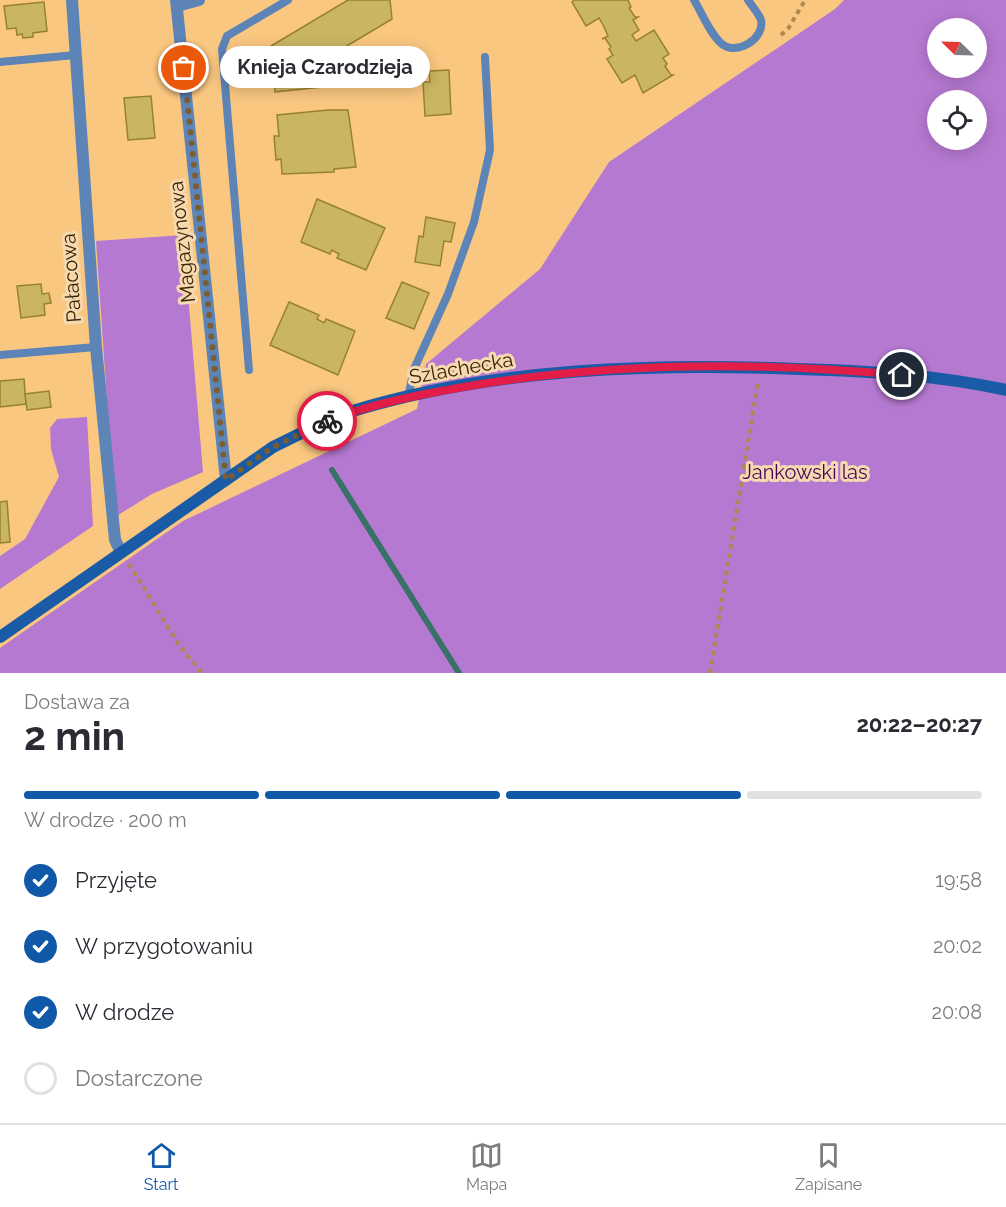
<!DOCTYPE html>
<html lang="pl">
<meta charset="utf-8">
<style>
body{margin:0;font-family:Raleway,sans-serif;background:#f2f2f3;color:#2b2b33;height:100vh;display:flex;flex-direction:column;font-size:22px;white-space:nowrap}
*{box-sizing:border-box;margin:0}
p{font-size:20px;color:#7c7c81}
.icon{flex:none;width:33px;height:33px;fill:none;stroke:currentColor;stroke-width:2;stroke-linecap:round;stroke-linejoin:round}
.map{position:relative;height:673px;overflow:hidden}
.side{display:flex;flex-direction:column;background:#fff;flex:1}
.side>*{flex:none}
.needle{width:39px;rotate:293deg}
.tools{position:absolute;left:927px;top:18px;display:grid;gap:12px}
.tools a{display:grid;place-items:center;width:60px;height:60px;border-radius:50%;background:#fff;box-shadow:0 3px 15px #0003;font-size:30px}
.pin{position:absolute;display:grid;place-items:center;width:51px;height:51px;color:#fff;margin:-26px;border:3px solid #fff;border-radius:50%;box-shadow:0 2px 6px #0007}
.courier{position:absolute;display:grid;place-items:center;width:60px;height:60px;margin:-30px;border:4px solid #e11d48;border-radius:50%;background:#fff;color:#222;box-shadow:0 2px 8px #0007}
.bubble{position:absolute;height:42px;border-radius:21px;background:#fff;box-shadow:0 3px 15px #0003;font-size:20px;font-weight:700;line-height:42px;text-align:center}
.head em{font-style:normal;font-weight:700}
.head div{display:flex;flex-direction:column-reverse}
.head{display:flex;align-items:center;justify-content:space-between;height:102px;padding:0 24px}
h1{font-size:39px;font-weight:700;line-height:45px}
.bar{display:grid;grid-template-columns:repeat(4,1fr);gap:9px 6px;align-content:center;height:72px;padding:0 24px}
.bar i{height:8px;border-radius:4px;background:#e1e1e2}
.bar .on{background:#0f59a8}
.bar p{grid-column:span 4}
ol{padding:0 24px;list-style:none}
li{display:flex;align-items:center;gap:18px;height:66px}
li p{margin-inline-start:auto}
li .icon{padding:6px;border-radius:50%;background:#0f59a8;color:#fff;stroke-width:4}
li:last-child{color:#7c7c81}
li i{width:33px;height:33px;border:3px solid #e1e1e2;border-radius:50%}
.dock{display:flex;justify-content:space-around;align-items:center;height:84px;border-top:2px solid #e1e1e2;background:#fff;font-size:16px;color:#7c7c81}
.dock a{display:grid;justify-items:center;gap:3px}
.dock .on{color:#0f59a8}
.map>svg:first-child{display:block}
.forest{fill:#b679d1;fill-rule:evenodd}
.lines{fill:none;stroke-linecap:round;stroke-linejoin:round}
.stream{stroke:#377167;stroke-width:6}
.building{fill:#cab563;stroke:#97822d;stroke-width:1.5}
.path{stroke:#ae8851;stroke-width:4;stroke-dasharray:4.5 4.5;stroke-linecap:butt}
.lane{stroke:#5c84b7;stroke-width:8}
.street{stroke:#5c84b7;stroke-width:12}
.secondary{stroke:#195ba6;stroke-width:12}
.done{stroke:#7b5d30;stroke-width:6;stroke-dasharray:0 10.8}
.route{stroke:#e11d48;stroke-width:8}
.labels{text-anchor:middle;stroke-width:6;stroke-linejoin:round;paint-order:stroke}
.street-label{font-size:20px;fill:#372405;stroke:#f7d9b0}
.park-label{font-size:20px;fill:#440559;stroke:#f7d9b0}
</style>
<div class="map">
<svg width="1006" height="673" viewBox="0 0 1006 673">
<rect width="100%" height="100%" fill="#fac781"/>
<g class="forest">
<path d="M 844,0 L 1006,0 L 1006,673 L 0,673 L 0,648 L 183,521 L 417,409 L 426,364 L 540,269 L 609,162 L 835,9 ZM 938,28 L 976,28 L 976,68 L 938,68 ZM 938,100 L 976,100 L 976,140 L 938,140 Z"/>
<path d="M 183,235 L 203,472 L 152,494 L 115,517 L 96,241 Z"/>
<path d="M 87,417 L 93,526 L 0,589 L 0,556 L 25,539 L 59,477 L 51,449 L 50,428 L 57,419 Z"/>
</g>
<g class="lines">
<path class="stream" d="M 332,470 L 459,673"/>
</g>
<g class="building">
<path d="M 348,0 L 390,0 L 392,19 L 320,62 L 322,87 L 275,92 L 271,46 Z"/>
<path d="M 574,0 L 628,0 L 631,7 L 629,8 L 635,17 L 638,17 L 633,20 L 639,30 L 632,35 L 636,41 L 654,30 L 669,54 L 663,58 L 667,64 L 665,66 L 671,75 L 673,75 L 643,93 L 635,75 L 622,83 L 607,59 L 613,55 L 609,49 L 611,47 L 605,38 L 602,39 L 608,36 L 603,25 L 599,18 L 586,26 L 572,2 Z"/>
<path d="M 44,2 L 47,31 L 33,33 L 33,37 L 23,38 L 22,34 L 17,35 L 16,28 L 7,29 L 4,6 Z"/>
<path d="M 449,70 L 451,114 L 425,116 L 423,82 L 430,82 L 429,71 Z"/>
<path d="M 151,96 L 155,138 L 128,140 L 124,98 Z"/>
<path d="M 328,110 L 348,110 L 356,167 L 334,169 L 334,172 L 282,174 L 281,159 L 276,160 L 274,136 L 279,136 L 277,115 Z"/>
<path d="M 317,199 L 385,228 L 366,270 L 337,258 L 339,254 L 332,250 L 330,254 L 301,242 Z"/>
<path d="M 426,217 L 455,223 L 451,242 L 444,241 L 440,266 L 415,262 L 419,236 L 423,237 Z"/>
<path d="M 402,282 L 429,293 L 414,329 L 386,318 Z"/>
<path d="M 41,284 L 42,294 L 49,293 L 51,303 L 44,304 L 45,315 L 21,318 L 17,286 Z"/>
<path d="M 289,302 L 319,315 L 317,319 L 324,323 L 326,319 L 355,331 L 338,375 L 270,345 Z"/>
<path d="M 24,379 L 26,404 L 0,407 L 0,381 Z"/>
<path d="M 49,391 L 51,407 L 27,410 L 25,394 Z"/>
<path d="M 7,501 L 10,542 L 0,543 L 0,502 Z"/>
</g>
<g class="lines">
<g class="path">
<path d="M 781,35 L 788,29 L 805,0"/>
<path d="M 129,564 L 179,645 L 202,673"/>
<path d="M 710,673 L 758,381"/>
</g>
<g class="lane">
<path d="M 694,0 C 702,13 710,34 722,44 C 736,56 765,39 761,20 C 759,14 752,6 748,0"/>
<path d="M 0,62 L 75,55"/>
<path d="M 0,355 L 96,347"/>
<path d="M 249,370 L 222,49 L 227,36 L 288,0"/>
<path d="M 408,397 L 414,369 L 448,294 L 474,222 L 490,150 L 485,57"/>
</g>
<g class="street">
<path d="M 72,0 L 96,347 L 115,540 L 121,552"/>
<path d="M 176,0 L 226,480"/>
<path d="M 177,6 L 199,0"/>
</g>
<path class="secondary" d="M 0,637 L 273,447 C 300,434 327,419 356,410 C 496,368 654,363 798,369 C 868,371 938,375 1006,390"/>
</g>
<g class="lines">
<path class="done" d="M 184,68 L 226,480 L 273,447 L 327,421"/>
<path class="route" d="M 327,421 C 377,402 428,393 481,384 C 620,362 763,362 902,375"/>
</g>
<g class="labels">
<g class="street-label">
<text transform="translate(182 242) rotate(-96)" y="7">Magazynowa</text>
<text transform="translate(71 278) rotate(-94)" y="7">Pałacowa</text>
<text transform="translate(461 368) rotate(-10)" y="7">Szlachecka</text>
</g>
<g class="park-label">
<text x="805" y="479">Jankowski las</text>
</g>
</g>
</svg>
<div class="tools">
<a><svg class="needle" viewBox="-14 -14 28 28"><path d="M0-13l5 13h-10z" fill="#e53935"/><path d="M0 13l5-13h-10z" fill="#7c7c81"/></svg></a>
<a><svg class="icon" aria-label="locate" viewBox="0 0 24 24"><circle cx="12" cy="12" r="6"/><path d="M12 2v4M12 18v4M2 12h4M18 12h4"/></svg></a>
</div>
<div class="pin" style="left:184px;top:68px;background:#ea580c"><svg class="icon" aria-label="bag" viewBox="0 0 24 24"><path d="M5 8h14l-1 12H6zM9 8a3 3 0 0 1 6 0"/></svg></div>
<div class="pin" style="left:902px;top:375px;background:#1f2937"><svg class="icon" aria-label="home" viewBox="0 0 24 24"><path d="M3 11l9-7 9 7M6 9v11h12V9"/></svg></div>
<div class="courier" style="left:327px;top:421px"><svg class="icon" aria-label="bike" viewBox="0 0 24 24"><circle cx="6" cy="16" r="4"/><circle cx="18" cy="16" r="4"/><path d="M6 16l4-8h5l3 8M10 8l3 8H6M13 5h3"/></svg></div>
<div class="bubble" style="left:220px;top:46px;width:210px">Knieja Czarodzieja</div>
</div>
<section class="side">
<div class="head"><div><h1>2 min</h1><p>Dostawa za</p></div><em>20:22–20:27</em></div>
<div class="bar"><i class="on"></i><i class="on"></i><i class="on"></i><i></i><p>W drodze · 200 m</p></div>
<ol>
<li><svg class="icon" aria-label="check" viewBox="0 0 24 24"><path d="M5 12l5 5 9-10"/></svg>Przyjęte<p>19:58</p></li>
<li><svg class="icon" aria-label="check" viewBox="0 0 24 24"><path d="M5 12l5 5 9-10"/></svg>W przygotowaniu<p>20:02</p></li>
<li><svg class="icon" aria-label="check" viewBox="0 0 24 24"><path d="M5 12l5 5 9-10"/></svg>W drodze<p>20:08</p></li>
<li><i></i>Dostarczone</li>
</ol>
</section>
<nav class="dock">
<a class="on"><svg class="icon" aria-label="home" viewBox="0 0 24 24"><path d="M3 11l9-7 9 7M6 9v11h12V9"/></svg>Start</a>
<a><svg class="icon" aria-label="map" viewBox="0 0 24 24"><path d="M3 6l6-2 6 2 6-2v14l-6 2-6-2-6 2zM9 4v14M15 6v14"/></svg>Mapa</a>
<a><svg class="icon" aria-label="saved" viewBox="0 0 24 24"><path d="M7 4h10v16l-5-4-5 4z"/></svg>Zapisane</a>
</nav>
